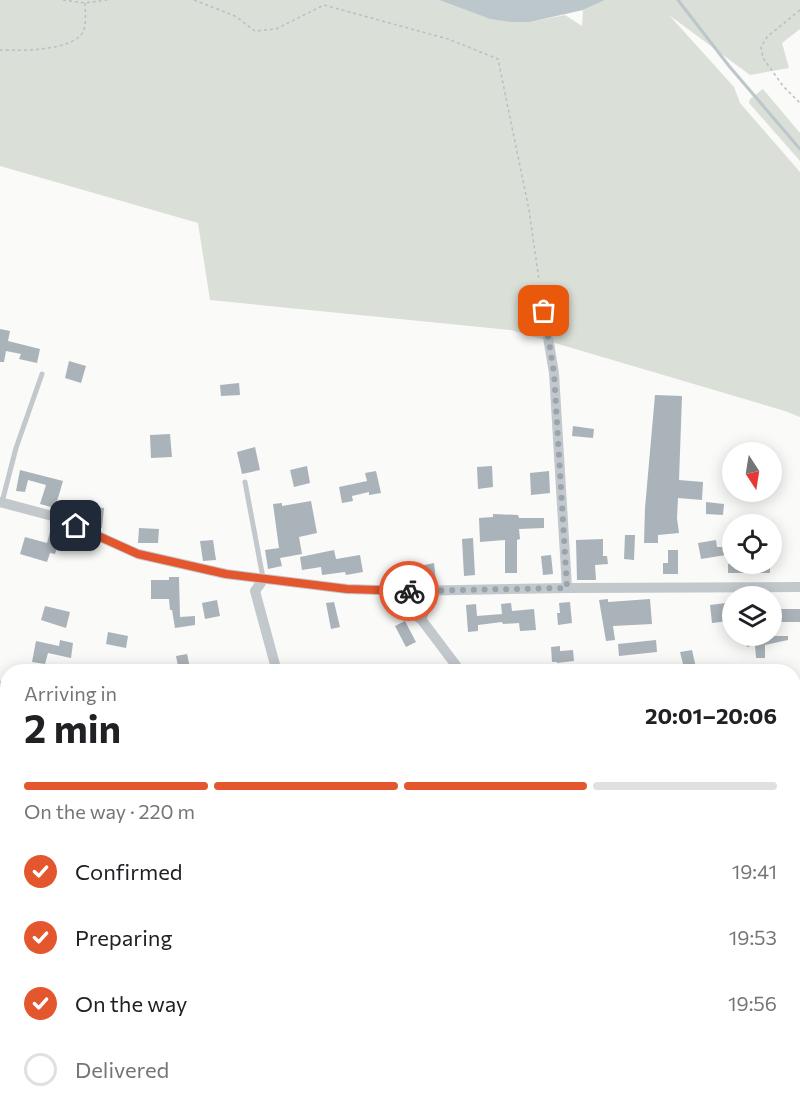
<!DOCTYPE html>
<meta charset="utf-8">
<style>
body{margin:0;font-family:Commissioner,sans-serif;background:#f6f6f6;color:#202124;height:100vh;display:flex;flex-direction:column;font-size:22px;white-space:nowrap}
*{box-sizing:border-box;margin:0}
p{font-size:20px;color:#757577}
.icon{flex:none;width:33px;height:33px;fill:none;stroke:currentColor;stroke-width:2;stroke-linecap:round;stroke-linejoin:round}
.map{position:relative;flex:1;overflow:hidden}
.drawer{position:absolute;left:0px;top:664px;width:801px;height:452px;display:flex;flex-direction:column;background:#fff;border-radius:24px 24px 0 0;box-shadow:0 3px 15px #0003}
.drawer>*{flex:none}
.needle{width:39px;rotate:168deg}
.controls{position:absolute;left:722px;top:442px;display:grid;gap:12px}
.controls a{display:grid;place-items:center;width:60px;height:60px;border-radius:50%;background:#fff;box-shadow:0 3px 15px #0003;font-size:30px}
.pin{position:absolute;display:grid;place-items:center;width:51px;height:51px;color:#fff;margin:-26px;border-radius:12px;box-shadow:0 3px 9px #0006}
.courier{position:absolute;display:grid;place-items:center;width:60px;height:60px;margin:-30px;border:4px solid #e4572e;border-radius:50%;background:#fff;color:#222;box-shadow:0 2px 8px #0007}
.headline em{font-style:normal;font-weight:700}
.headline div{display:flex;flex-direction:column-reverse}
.headline{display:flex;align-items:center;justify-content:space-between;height:102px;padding:0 24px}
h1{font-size:39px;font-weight:700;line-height:45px}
.bar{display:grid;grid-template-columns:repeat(4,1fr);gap:9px 6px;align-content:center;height:72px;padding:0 24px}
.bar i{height:8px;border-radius:4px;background:#e0e0e0}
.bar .selected{background:#e4572e}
.bar p{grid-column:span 4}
ol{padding:0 24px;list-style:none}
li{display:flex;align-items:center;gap:18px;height:66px}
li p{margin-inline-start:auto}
li .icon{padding:6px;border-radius:50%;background:#e4572e;color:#fff;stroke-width:4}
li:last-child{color:#757577}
li i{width:33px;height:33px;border:3px solid #e0e0e0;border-radius:50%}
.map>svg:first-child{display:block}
.green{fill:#dadfd7}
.water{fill:#bbc7cb}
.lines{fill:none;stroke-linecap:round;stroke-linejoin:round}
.stream{stroke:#bbc7cb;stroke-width:3}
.building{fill:#aab3b9}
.path{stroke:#bbbfc2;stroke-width:1.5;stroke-dasharray:3 3;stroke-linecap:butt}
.service{stroke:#c3c8cc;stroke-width:5}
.minor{stroke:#c3c8cc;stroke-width:10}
.done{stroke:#99a4ac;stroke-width:6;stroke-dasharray:0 10.8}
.route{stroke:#e4572e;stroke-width:8}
</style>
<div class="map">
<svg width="800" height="1115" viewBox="0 0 800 1115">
<rect width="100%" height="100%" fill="#fafaf8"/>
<g class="green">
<path d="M 0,0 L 439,0 L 490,19 L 530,22 L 565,15 L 582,26 L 583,10 L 605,0 L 800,0 L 800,29 L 782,43 L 789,68 L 750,75 L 669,15 L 734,87 L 740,103 L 800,172 L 800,417 L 785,411 L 511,330 L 210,300 L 198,223 L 0,166 Z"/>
<path d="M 763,89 L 800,133 L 800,161 L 749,103 L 750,99 Z"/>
<path d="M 794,742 L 800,742 L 800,1101 L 794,1098 L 794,1068 L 797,1059 L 794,1041 L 794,920 L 795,919 L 798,897 L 794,886 Z"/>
<path d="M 0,1004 L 7,1008 L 8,1108 L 185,1108 L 197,1115 L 0,1115 Z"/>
</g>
<path class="water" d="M 439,0 L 605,0 L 583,10 L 530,22 L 511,22 L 490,19 Z"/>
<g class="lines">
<path class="stream" d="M 678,0 L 729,66 L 800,149"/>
</g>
<g class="building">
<path d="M 0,329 L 10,331 L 8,341 L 40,349 L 37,363 L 19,359 L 21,354 L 6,351 L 4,362 L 0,362 Z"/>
<path d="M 69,361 L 86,366 L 81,383 L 65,378 Z"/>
<path d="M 239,383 L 240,395 L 221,396 L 220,385 Z"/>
<path d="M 655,395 L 682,396 L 679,480 L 703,482 L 702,500 L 678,498 L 677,518 L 679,533 L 658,535 L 658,543 L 644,543 L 645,508 Z"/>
<path d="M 573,426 L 594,429 L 593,438 L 572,436 Z"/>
<path d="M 170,434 L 172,457 L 151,458 L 150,435 Z"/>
<path d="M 255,447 L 260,470 L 242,474 L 237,452 Z"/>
<path d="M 307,466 L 310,483 L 294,487 L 290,470 Z"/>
<path d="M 492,466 L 493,487 L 478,489 L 477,467 Z"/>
<path d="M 20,470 L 63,481 L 55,508 L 40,504 L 46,485 L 28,480 L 25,492 L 16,491 Z"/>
<path d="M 376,471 L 381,493 L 369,495 L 369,492 L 352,496 L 353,501 L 342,503 L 339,487 L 367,481 L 365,473 Z"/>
<path d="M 549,471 L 550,493 L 531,495 L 530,473 Z"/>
<path d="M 311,501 L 317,533 L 299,537 L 302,554 L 280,558 L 282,566 L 268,569 L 265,550 L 279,548 L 273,504 L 282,503 L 282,506 Z"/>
<path d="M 706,502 L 724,504 L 723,515 L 706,514 Z"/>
<path d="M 75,503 L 83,505 L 83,506 L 104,508 L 102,528 L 89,524 L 90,522 L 72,516 Z"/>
<path d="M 493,514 L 518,515 L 519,518 L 544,518 L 544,528 L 519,529 L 520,539 L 517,540 L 517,573 L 505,573 L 505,540 L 480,542 L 479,518 L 493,517 Z"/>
<path d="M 139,528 L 159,529 L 158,543 L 138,543 Z"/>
<path d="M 50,532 L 61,535 L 55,554 L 50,553 L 47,562 L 20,554 L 25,537 L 47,543 Z"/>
<path d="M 625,535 L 635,535 L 634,560 L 624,559 Z"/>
<path d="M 473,538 L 475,575 L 464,576 L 462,539 Z"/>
<path d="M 603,539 L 603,556 L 607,556 L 608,564 L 595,565 L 596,580 L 577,580 L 576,540 Z"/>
<path d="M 213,540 L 216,560 L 203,561 L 200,541 Z"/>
<path d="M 716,540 L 717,547 L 732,547 L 732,554 L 701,559 L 698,543 Z"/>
<path d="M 334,550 L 336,559 L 360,555 L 363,572 L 346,575 L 345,572 L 322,575 L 321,567 L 302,570 L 300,557 Z"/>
<path d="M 668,550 L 678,550 L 678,574 L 663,574 L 663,563 L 668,563 Z"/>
<path d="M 551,555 L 553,574 L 543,575 L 541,556 Z"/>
<path d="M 434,563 L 436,581 L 427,582 L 426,579 L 422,580 L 420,566 Z"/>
<rect x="728" y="564" width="42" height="9"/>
<path d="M 169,577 L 179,577 L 180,617 L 195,616 L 195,625 L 175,628 L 172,610 L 170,610 L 169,599 L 151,599 L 151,580 L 169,580 Z"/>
<path d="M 608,599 L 608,602 L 650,599 L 652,624 L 613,626 L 615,640 L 606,641 L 599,600 Z"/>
<path d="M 217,600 L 220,616 L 205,619 L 202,603 Z"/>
<path d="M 334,602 L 340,627 L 331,629 L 326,603 Z"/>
<path d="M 570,602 L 572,623 L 558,625 L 557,613 L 560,613 L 559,603 Z"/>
<path d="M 511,603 L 512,611 L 534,609 L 536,630 L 520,631 L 519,623 L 503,624 L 502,622 L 478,625 L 478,631 L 468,632 L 466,605 L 476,604 L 477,616 L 502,614 L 501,604 Z"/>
<path d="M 726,603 L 728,621 L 712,623 L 710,605 Z"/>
<path d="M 45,606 L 70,612 L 66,628 L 41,620 Z"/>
<rect x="771" y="609" width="29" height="13"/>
<path d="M 405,621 L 416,642 L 406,647 L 395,626 Z"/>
<path d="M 108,632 L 128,636 L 126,648 L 106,644 Z"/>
<path d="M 757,636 L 788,636 L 788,640 L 765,645 L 765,658 L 756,658 L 755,645 L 747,647 L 745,639 Z"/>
<path d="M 60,640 L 73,643 L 71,658 L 48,653 L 45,664 L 32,662 L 36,641 L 59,646 Z"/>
<path d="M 656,640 L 657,652 L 619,656 L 618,644 Z"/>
<path d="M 560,646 L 560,651 L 573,650 L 574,661 L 557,663 L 557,662 L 552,662 L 551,647 Z"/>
<path d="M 692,650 L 697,672 L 685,672 L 680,652 Z"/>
<path d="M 187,654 L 191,672 L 179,672 L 176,656 Z"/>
</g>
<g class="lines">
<g class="path">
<path d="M 63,0 L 85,3 L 107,0"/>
<path d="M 194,0 L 235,16 L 255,31 L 276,29 L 324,5 L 448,39 L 498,59 L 529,210 L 539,280"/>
<path d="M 800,10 L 767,37 L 761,47 L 763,58 L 783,86 L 800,103"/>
<path d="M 0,50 C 20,51 72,51 83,32 C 87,24 85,11 85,3"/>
<path d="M 794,907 L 800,897"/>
</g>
<g class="service">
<path d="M 245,482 L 263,578"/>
<path d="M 2,502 L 16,448 L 42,374"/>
<path d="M 139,1115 L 142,1108"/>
</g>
<g class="minor">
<path d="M 540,290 L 554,373 L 567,588"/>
<path d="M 0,502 L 56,517 L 138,554 L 226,574 L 347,589 L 409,591 L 567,588 L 800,587"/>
<path d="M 263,580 L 255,591 L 277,672"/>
<path d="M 386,591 L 403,607 L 421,619 L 461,672"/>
<path d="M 421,619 L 433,591"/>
<path d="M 0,686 L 8,685"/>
<path d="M 0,833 L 8,833"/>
<path d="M 0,949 L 8,949"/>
<path d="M 9,1108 L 22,1115"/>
<path d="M 445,1108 L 451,1115"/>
<path d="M 685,1108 L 687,1115"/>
</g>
</g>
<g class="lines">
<path class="done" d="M 409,591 L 567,588 L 554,373 L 544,311"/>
<path class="route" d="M 76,526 L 138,554 L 226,574 L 347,589 L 409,591"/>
</g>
</svg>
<div class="controls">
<a><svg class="needle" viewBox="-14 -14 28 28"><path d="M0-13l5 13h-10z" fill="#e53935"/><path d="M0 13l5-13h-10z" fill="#757577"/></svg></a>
<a><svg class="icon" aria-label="locate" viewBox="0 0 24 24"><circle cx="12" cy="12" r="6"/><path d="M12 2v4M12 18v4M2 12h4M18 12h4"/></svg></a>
<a><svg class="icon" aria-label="layers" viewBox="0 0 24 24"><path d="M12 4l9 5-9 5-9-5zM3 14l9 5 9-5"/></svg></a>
</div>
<div class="pin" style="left:544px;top:311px;background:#ea580c"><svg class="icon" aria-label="bag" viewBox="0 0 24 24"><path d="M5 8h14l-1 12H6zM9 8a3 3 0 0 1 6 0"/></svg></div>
<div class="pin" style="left:76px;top:526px;background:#1f2937"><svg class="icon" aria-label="home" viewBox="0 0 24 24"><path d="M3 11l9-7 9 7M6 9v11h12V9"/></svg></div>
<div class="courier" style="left:409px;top:591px"><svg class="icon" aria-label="bike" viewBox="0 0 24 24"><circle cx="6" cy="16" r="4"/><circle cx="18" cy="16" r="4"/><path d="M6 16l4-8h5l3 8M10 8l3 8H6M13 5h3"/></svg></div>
<section class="drawer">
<div class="headline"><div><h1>2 min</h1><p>Arriving in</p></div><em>20:01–20:06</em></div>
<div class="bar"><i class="selected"></i><i class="selected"></i><i class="selected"></i><i></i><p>On the way · 220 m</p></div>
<ol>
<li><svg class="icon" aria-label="check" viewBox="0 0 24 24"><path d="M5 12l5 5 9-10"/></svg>Confirmed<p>19:41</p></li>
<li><svg class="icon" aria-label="check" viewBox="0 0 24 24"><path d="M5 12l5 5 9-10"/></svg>Preparing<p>19:53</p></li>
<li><svg class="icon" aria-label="check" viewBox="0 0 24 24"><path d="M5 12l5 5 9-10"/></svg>On the way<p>19:56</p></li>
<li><i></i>Delivered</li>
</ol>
</section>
</div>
